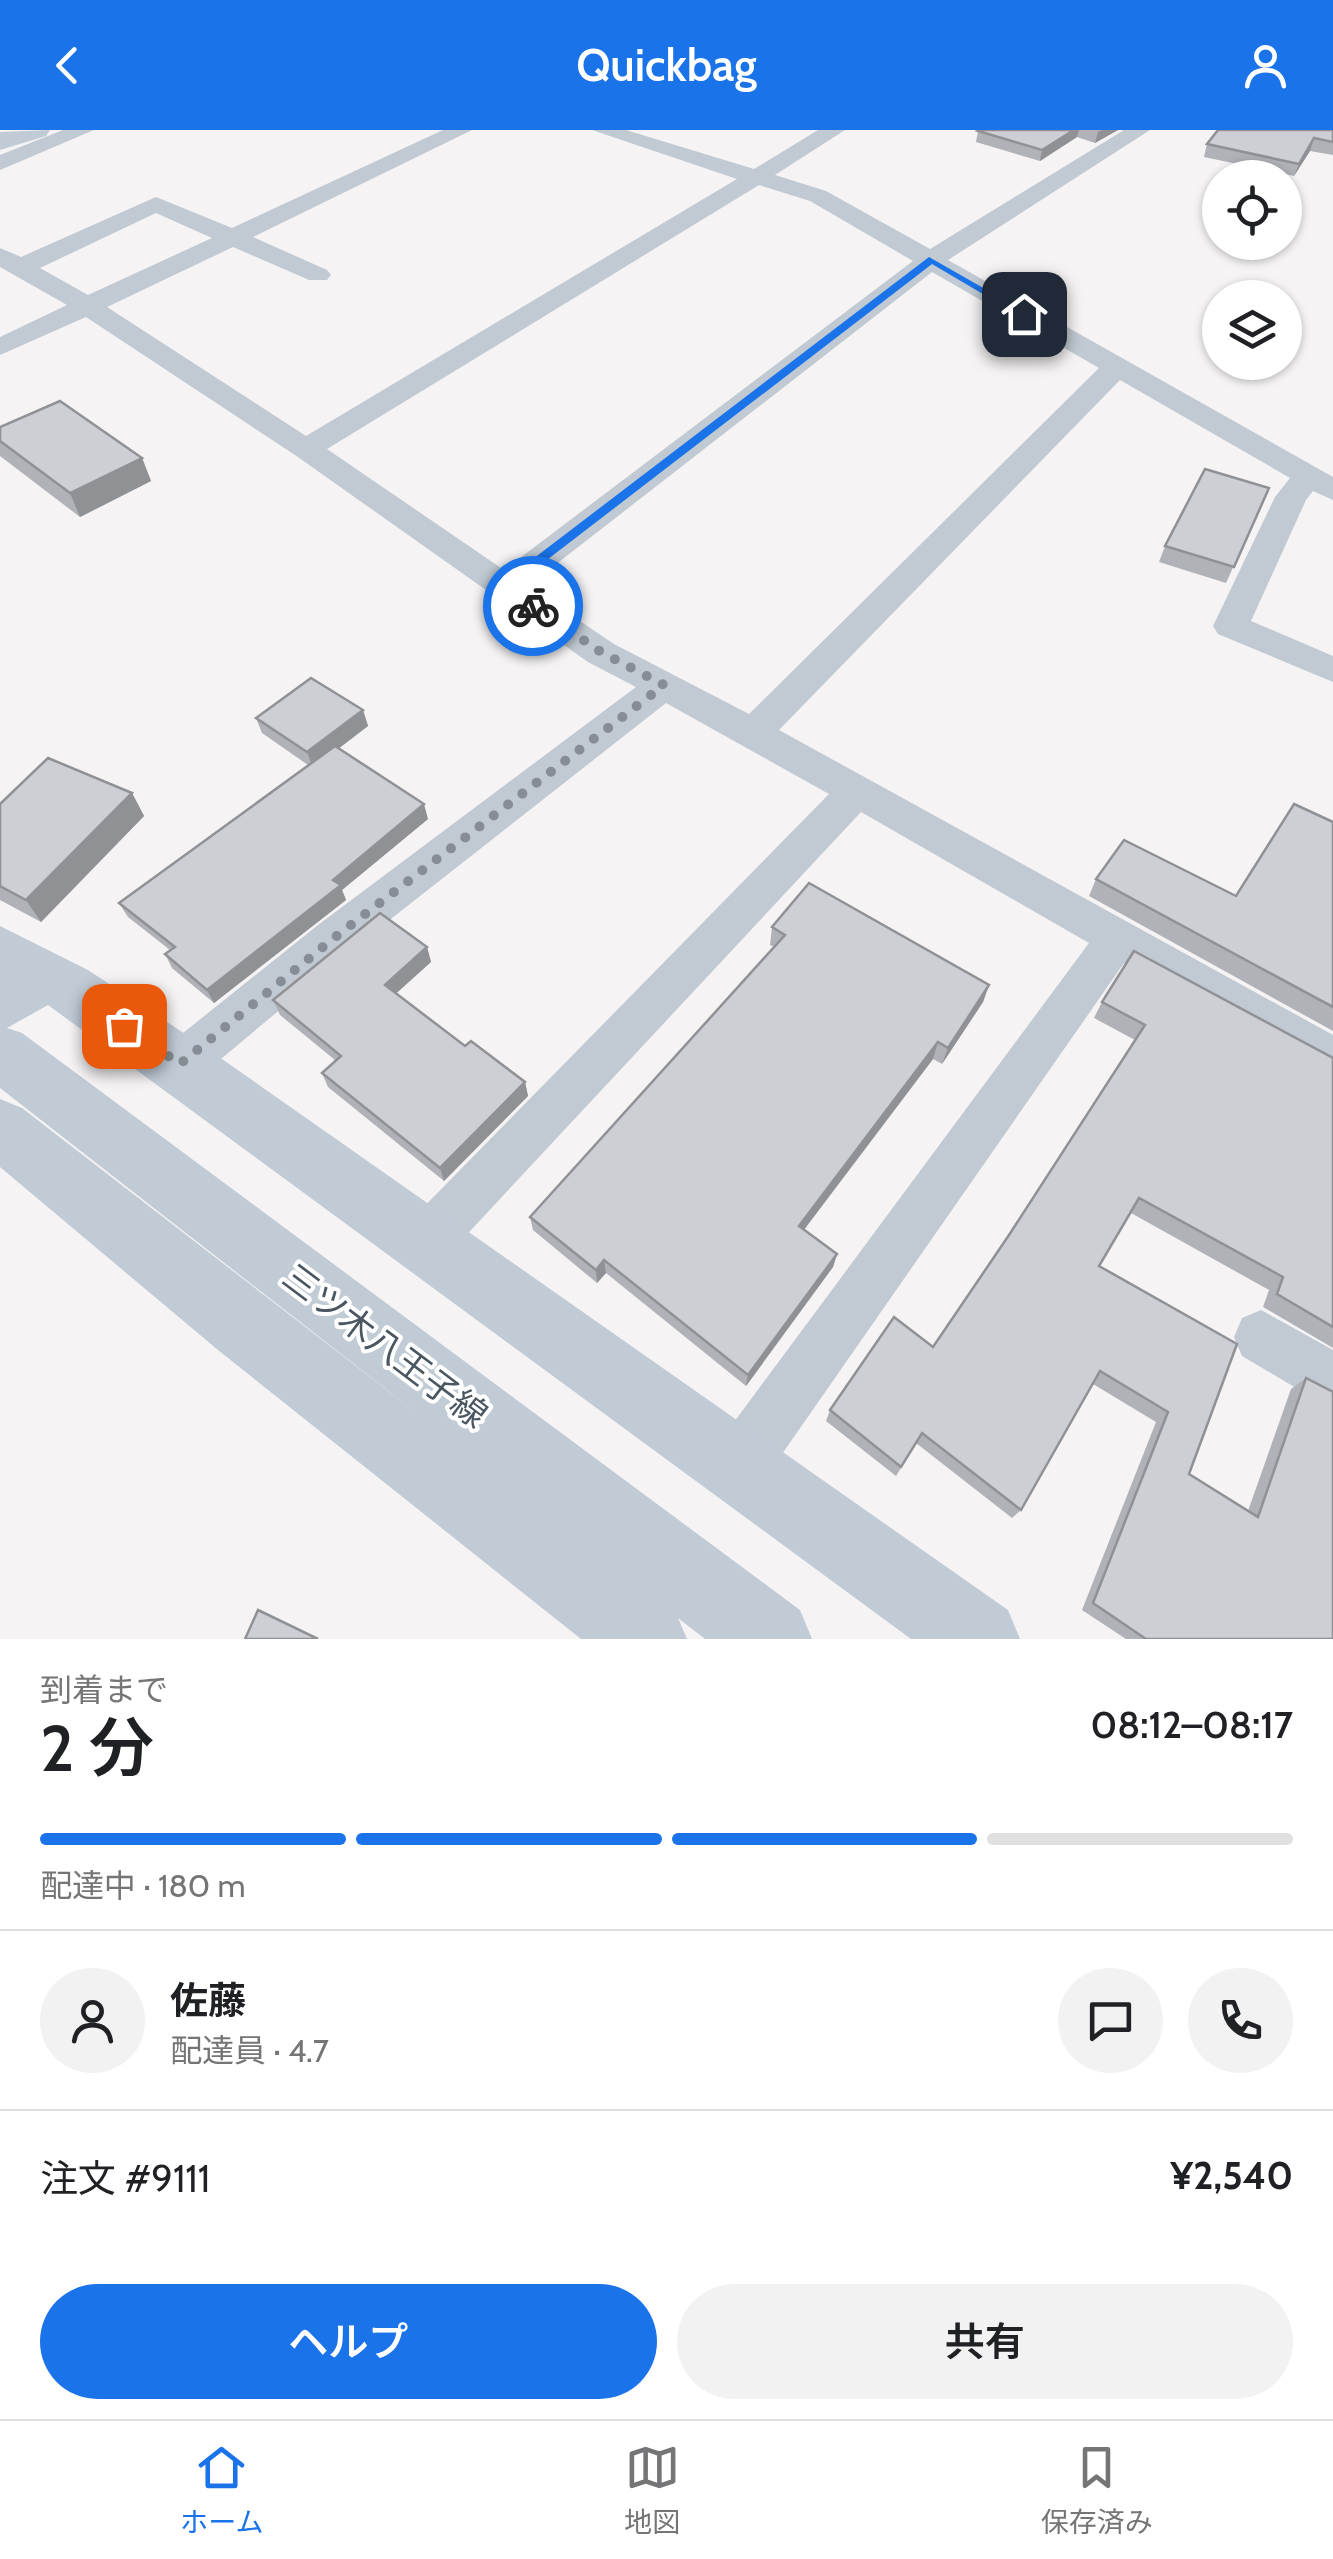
<!DOCTYPE html>
<html lang="ja">
<meta charset="utf-8">
<style>
body{margin:0;font-family:Cabin,"Noto Sans JP",sans-serif;background:#f2f2f2;color:#202124;height:100vh;display:flex;flex-direction:column;font-size:38px;white-space:nowrap}
*{box-sizing:border-box;margin:0}
p{font-size:32px;color:#757577}
.icon{flex:none;width:55px;height:55px;fill:none;stroke:currentColor;stroke-width:2;stroke-linecap:round;stroke-linejoin:round}
.map{position:relative;height:1509px;overflow:hidden}
.details{display:flex;flex-direction:column;background:#fff;flex:1}
.details>*{flex:none}
.tools{position:absolute;left:1202px;top:30px;display:grid;gap:20px}
.tools a{display:grid;place-items:center;width:100px;height:100px;border-radius:50%;background:#fff;box-shadow:0 2px 8px #0004;font-size:50px}
.pin{position:absolute;display:grid;place-items:center;width:85px;height:85px;color:#fff;margin:-42px;border-radius:20px;box-shadow:0 5px 15px #0006}
.courier{position:absolute;display:grid;place-items:center;width:100px;height:100px;margin:-50px;border:8px solid #1a73e8;border-radius:50%;background:#fff;color:#222;box-shadow:0 2px 12px #0007}
.summary em{font-style:normal;font-weight:600}
.summary div{display:flex;flex-direction:column-reverse}
.summary{display:flex;align-items:center;justify-content:space-between;height:170px;padding:0 40px}
h1{font-size:65px;font-weight:600;line-height:75px}
.bar{display:grid;grid-template-columns:repeat(4,1fr);gap:15px 10px;align-content:center;height:120px;padding:0 40px}
.bar i{height:12px;border-radius:8px;background:#e0e0e0}
.bar .selected{background:#1a73e8}
.bar p{grid-column:span 4}
.line{display:flex;align-items:center;gap:25px;padding:0 40px;border-top:2px solid #e0e0e0}
.line div{flex:1}
.round{display:grid;place-items:center;flex:none;width:105px;height:105px;border-radius:52px;background:#f2f2f2}
.primary-button{display:flex;gap:20px;margin-top:auto;padding:20px 40px}
.primary-button a{flex:1;height:115px;border-radius:60px;background:#1a73e8;color:#fff;font-size:40px;font-weight:600;line-height:115px;text-align:center}
.primary-button a+a{background:#f2f2f2;color:#202124}
header{display:flex;justify-content:space-between;align-items:center;height:130px;padding:0 40px;background:#1a73e8;color:#fff;font-size:45px;font-weight:600}
.tab-bar{display:flex;justify-content:space-around;align-items:center;height:140px;border-top:2px solid #e0e0e0;background:#fff;font-size:28px;color:#757577}
.tab-bar a{display:grid;justify-items:center;gap:5px}
.tab-bar .selected{color:#1a73e8}
.map>svg:first-child{display:block}
.lines{fill:none;stroke-linecap:round;stroke-linejoin:round}
.street{fill:#c1cad2;fill-rule:evenodd}
.secondary{fill:#c1cbd6;fill-rule:evenodd}
.wall{fill:#b0b2b7}
.shaded-wall{fill:#909195}
.building{fill:#cdcfd5;stroke:#909195;stroke-width:2.5}
.route{fill:#1a73e8}
.done{stroke:#868d94;stroke-width:10;stroke-dasharray:0 18}
.labels{text-anchor:middle;stroke-width:8;stroke-linejoin:round;paint-order:stroke}
.near-street-label{font-size:35px;fill:#4a5661;stroke:#fff}
</style>
<header><svg class="icon" aria-label="back" viewBox="0 0 24 24"><path d="M15 5l-7 7 7 7"/></svg>Quickbag<svg class="icon" aria-label="person" viewBox="0 0 24 24"><circle cx="12" cy="8" r="4"/><path d="M4 21q1-7 8-7t8 7"/></svg></header>
<div class="map">
<svg width="1333" height="1509" viewBox="0 0 1333 1509">
<rect width="100%" height="100%" fill="#f5f3f3"/>
<g class="lines">
<g class="street">
<path d="M 63,0 L 94,0 L 0,40 L 0,25 Z"/>
<path d="M 443,0 L 472,0 L 253,107 L 327,140 L 331,145 L 327,150 L 309,150 L 233,117 L 107,177 L 306,306 L 737,49 L 592,0 L 626,0 L 754,39 L 818,0 L 845,0 L 775,45 L 826,61 L 930,119 L 1124,0 L 1150,0 L 948,130 L 1333,347 L 1333,370 L 1313,361 L 1306,370 L 1251,491 L 1333,526 L 1333,552 L 1218,504 L 1213,496 L 1275,367 L 1290,348 L 1120,250 L 779,600 L 1333,905 L 1333,950 L 1124,833 L 759,1357 L 738,1365 L 717,1357 L 709,1336 L 717,1315 L 1089,813 L 861,682 L 443,1130 L 425,1137 L 407,1130 L 399,1112 L 407,1094 L 829,664 L 666,573 L 350,821 L 197,949 L 180,955 L 163,949 L 156,934 L 163,919 L 318,795 L 636,557 L 588,532 L 295,325 L 86,187 L 0,225 L 0,207 L 67,175 L 0,137 L 0,118 L 21,127 L 156,67 L 232,98 ZM 759,55 L 810,71 L 913,131 L 504,440 L 327,319 ZM 156,83 L 212,108 L 88,165 L 40,138 ZM 932,142 L 1099,238 L 749,584 L 614,514 L 528,456 Z"/>
<path d="M 1261,1180 L 1333,1220 L 1333,1280 L 1242,1226 L 1234,1207 L 1242,1188 Z"/>
</g>
<g class="secondary">
<path d="M 50,0 L 46,6 L 0,20 L 0,2 Z"/>
<path d="M 0,796 L 88,840 L 202,915 L 1008,1480 L 1020,1509 L 911,1509 L 48,875 L 7,898 L 22,903 L 800,1480 L 812,1509 L 705,1509 L 678,1488 L 687,1509 L 581,1509 L 218,1220 L 0,1037 L 0,969 L 22,978 L 418,1284 L 0,958 Z"/>
</g>
</g>
<g class="wall">
<path d="M 974,0 L 1118,0 L 1095,13 L 1077,7 L 1040,31 L 976,12 L 978,1 Z"/>
<path d="M 1333,0 L 1333,25 L 1310,21 L 1294,46 L 1204,27 L 1207,14 Z"/>
<path d="M 0,297 L 142,328 L 151,351 L 80,387 L 0,326 Z"/>
<path d="M 1269,358 L 1226,453 L 1159,432 L 1165,416 Z"/>
<path d="M 363,580 L 368,596 L 338,619 L 428,689 L 342,760 L 346,770 L 214,873 L 172,838 L 165,824 L 170,820 L 128,787 L 119,773 L 308,635 L 262,603 L 256,588 Z"/>
<path d="M 132,663 L 144,686 L 41,792 L 0,770 L 0,674 Z"/>
<path d="M 1333,692 L 1333,901 L 1089,766 L 1096,749 L 1236,766 Z"/>
<path d="M 772,797 L 989,855 L 983,872 L 942,934 L 933,929 L 804,1100 L 837,1124 L 833,1137 L 746,1256 L 606,1143 L 597,1153 L 533,1100 L 530,1087 L 774,817 L 770,815 Z"/>
<path d="M 427,817 L 431,832 L 396,863 L 465,916 L 525,952 L 528,966 L 444,1051 L 328,957 L 322,943 L 335,930 L 280,885 L 273,870 Z"/>
<path d="M 1102,872 L 1333,928 L 1333,1218 L 1263,1177 L 1269,1160 L 1131,1083 L 1099,1136 L 1237,1214 L 1189,1344 L 1248,1381 L 1291,1259 L 1306,1248 L 1333,1509 L 1126,1509 L 1082,1480 L 1156,1292 L 1093,1254 L 1021,1380 L 1012,1388 L 916,1313 L 896,1346 L 826,1291 L 830,1280 L 933,1217 L 1009,1105 L 1135,910 L 1094,888 Z"/>
</g>
<g class="shaded-wall">
<path d="M 1074,0 L 1079,0 L 1077,7 L 1040,31 L 1042,20 Z"/>
<path d="M 1102,0 L 1118,0 L 1095,13 L 1098,2 Z"/>
<path d="M 1314,8 L 1310,21 L 1294,46 L 1299,34 Z"/>
<path d="M 142,328 L 151,351 L 80,387 L 70,363 Z"/>
<path d="M 363,580 L 368,596 L 313,638 L 307,622 Z"/>
<path d="M 132,663 L 144,686 L 41,792 L 26,770 Z"/>
<path d="M 424,674 L 428,689 L 342,760 L 346,770 L 214,873 L 207,860 L 333,750 Z"/>
<path d="M 427,817 L 431,832 L 390,869 L 385,855 Z"/>
<path d="M 989,855 L 983,872 L 942,934 L 948,918 Z"/>
<path d="M 938,912 L 933,929 L 796,1110 L 799,1096 Z"/>
<path d="M 525,952 L 528,966 L 444,1051 L 440,1038 Z"/>
<path d="M 837,1124 L 833,1137 L 746,1256 L 748,1245 Z"/>
<path d="M 604,1130 L 606,1143 L 597,1153 L 596,1140 Z"/>
</g>
<g class="building">
<path d="M 980,0 L 1074,0 L 1042,20 L 978,1 Z"/>
<path d="M 1218,0 L 1333,0 L 1333,12 L 1314,8 L 1299,34 L 1207,14 Z"/>
<path d="M 60,271 L 142,328 L 70,363 L 0,311 L 0,297 Z"/>
<path d="M 1205,339 L 1269,358 L 1234,437 L 1165,416 Z"/>
<path d="M 311,548 L 363,580 L 307,622 L 256,588 Z"/>
<path d="M 335,616 L 424,674 L 333,750 L 341,755 L 207,860 L 165,824 L 175,817 L 119,773 Z"/>
<path d="M 48,628 L 132,663 L 26,770 L 0,756 L 0,674 Z"/>
<path d="M 1294,674 L 1333,692 L 1333,877 L 1096,749 L 1124,710 L 1236,766 Z"/>
<path d="M 809,753 L 989,855 L 948,918 L 938,912 L 799,1096 L 837,1124 L 748,1245 L 604,1130 L 596,1140 L 530,1087 L 785,805 L 772,797 Z"/>
<path d="M 380,783 L 427,817 L 385,855 L 465,916 L 471,911 L 525,952 L 440,1038 L 322,943 L 341,926 L 273,870 Z"/>
<path d="M 1134,821 L 1333,928 L 1333,1197 L 1277,1164 L 1283,1147 L 1139,1068 L 1099,1136 L 1237,1214 L 1189,1344 L 1258,1387 L 1306,1248 L 1333,1262 L 1333,1509 L 1146,1509 L 1093,1473 L 1168,1282 L 1100,1241 L 1021,1380 L 922,1303 L 901,1337 L 830,1280 L 894,1187 L 933,1217 L 1009,1105 L 1145,895 L 1102,872 Z"/>
<path d="M 258,1480 L 318,1509 L 245,1509 Z"/>
</g>
<path class="route" d="M 929,127 L 1029,184 L 1020,186 L 932,134 L 513,456 L 538,473 L 538,479 L 528,479 L 500,459 L 500,454 Z"/>
<g class="lines">
<path class="done" d="M 124,896 L 180,934 L 334,808 L 664,555 L 601,522 L 533,476"/>
</g>
<g class="labels">
<g class="near-street-label">
<text transform="translate(385 1216) rotate(37)" y="12">三ツ木八王子線</text>
</g>
</g>
</svg>
<div class="tools">
<a><svg class="icon" aria-label="locate" viewBox="0 0 24 24"><circle cx="12" cy="12" r="6"/><path d="M12 2v4M12 18v4M2 12h4M18 12h4"/></svg></a>
<a><svg class="icon" aria-label="layers" viewBox="0 0 24 24"><path d="M12 4l9 5-9 5-9-5zM3 14l9 5 9-5"/></svg></a>
</div>
<div class="pin" style="left:124px;top:896px;background:#ea580c"><svg class="icon" aria-label="bag" viewBox="0 0 24 24"><path d="M5 8h14l-1 12H6zM9 8a3 3 0 0 1 6 0"/></svg></div>
<div class="pin" style="left:1024px;top:184px;background:#1f2937"><svg class="icon" aria-label="home" viewBox="0 0 24 24"><path d="M3 11l9-7 9 7M6 9v11h12V9"/></svg></div>
<div class="courier" style="left:533px;top:476px"><svg class="icon" aria-label="bike" viewBox="0 0 24 24"><circle cx="6" cy="16" r="4"/><circle cx="18" cy="16" r="4"/><path d="M6 16l4-8h5l3 8M10 8l3 8H6M13 5h3"/></svg></div>
</div>
<section class="details">
<div class="summary"><div><h1>2 分</h1><p>到着まで</p></div><em>08:12–08:17</em></div>
<div class="bar"><i class="selected"></i><i class="selected"></i><i class="selected"></i><i></i><p>配達中 · 180 m</p></div>
<div class="line" style="height:180px"><a class="round"><svg class="icon" aria-label="person" viewBox="0 0 24 24"><circle cx="12" cy="8" r="4"/><path d="M4 21q1-7 8-7t8 7"/></svg></a><div><b>佐藤</b><p>配達員 · 4.7</p></div><a class="round"><svg class="icon" aria-label="chat" viewBox="0 0 24 24"><path d="M4 5h16v11H9l-5 4z"/></svg></a><a class="round"><svg class="icon" aria-label="phone" viewBox="0 0 24 24"><path d="M5 4h4l2 5-3 2q2 4 5 5l2-3 5 2v4C11 20 4 13 5 4z"/></svg></a></div>
<div class="line" style="height:130px"><div>注文 #9111</div><b>¥2,540</b></div>
<div class="primary-button"><a>ヘルプ</a><a>共有</a></div>
</section>
<nav class="tab-bar">
<a class="selected"><svg class="icon" aria-label="home" viewBox="0 0 24 24"><path d="M3 11l9-7 9 7M6 9v11h12V9"/></svg>ホーム</a>
<a><svg class="icon" aria-label="map" viewBox="0 0 24 24"><path d="M3 6l6-2 6 2 6-2v14l-6 2-6-2-6 2zM9 4v14M15 6v14"/></svg>地図</a>
<a><svg class="icon" aria-label="saved" viewBox="0 0 24 24"><path d="M7 4h10v16l-5-4-5 4z"/></svg>保存済み</a>
</nav>
